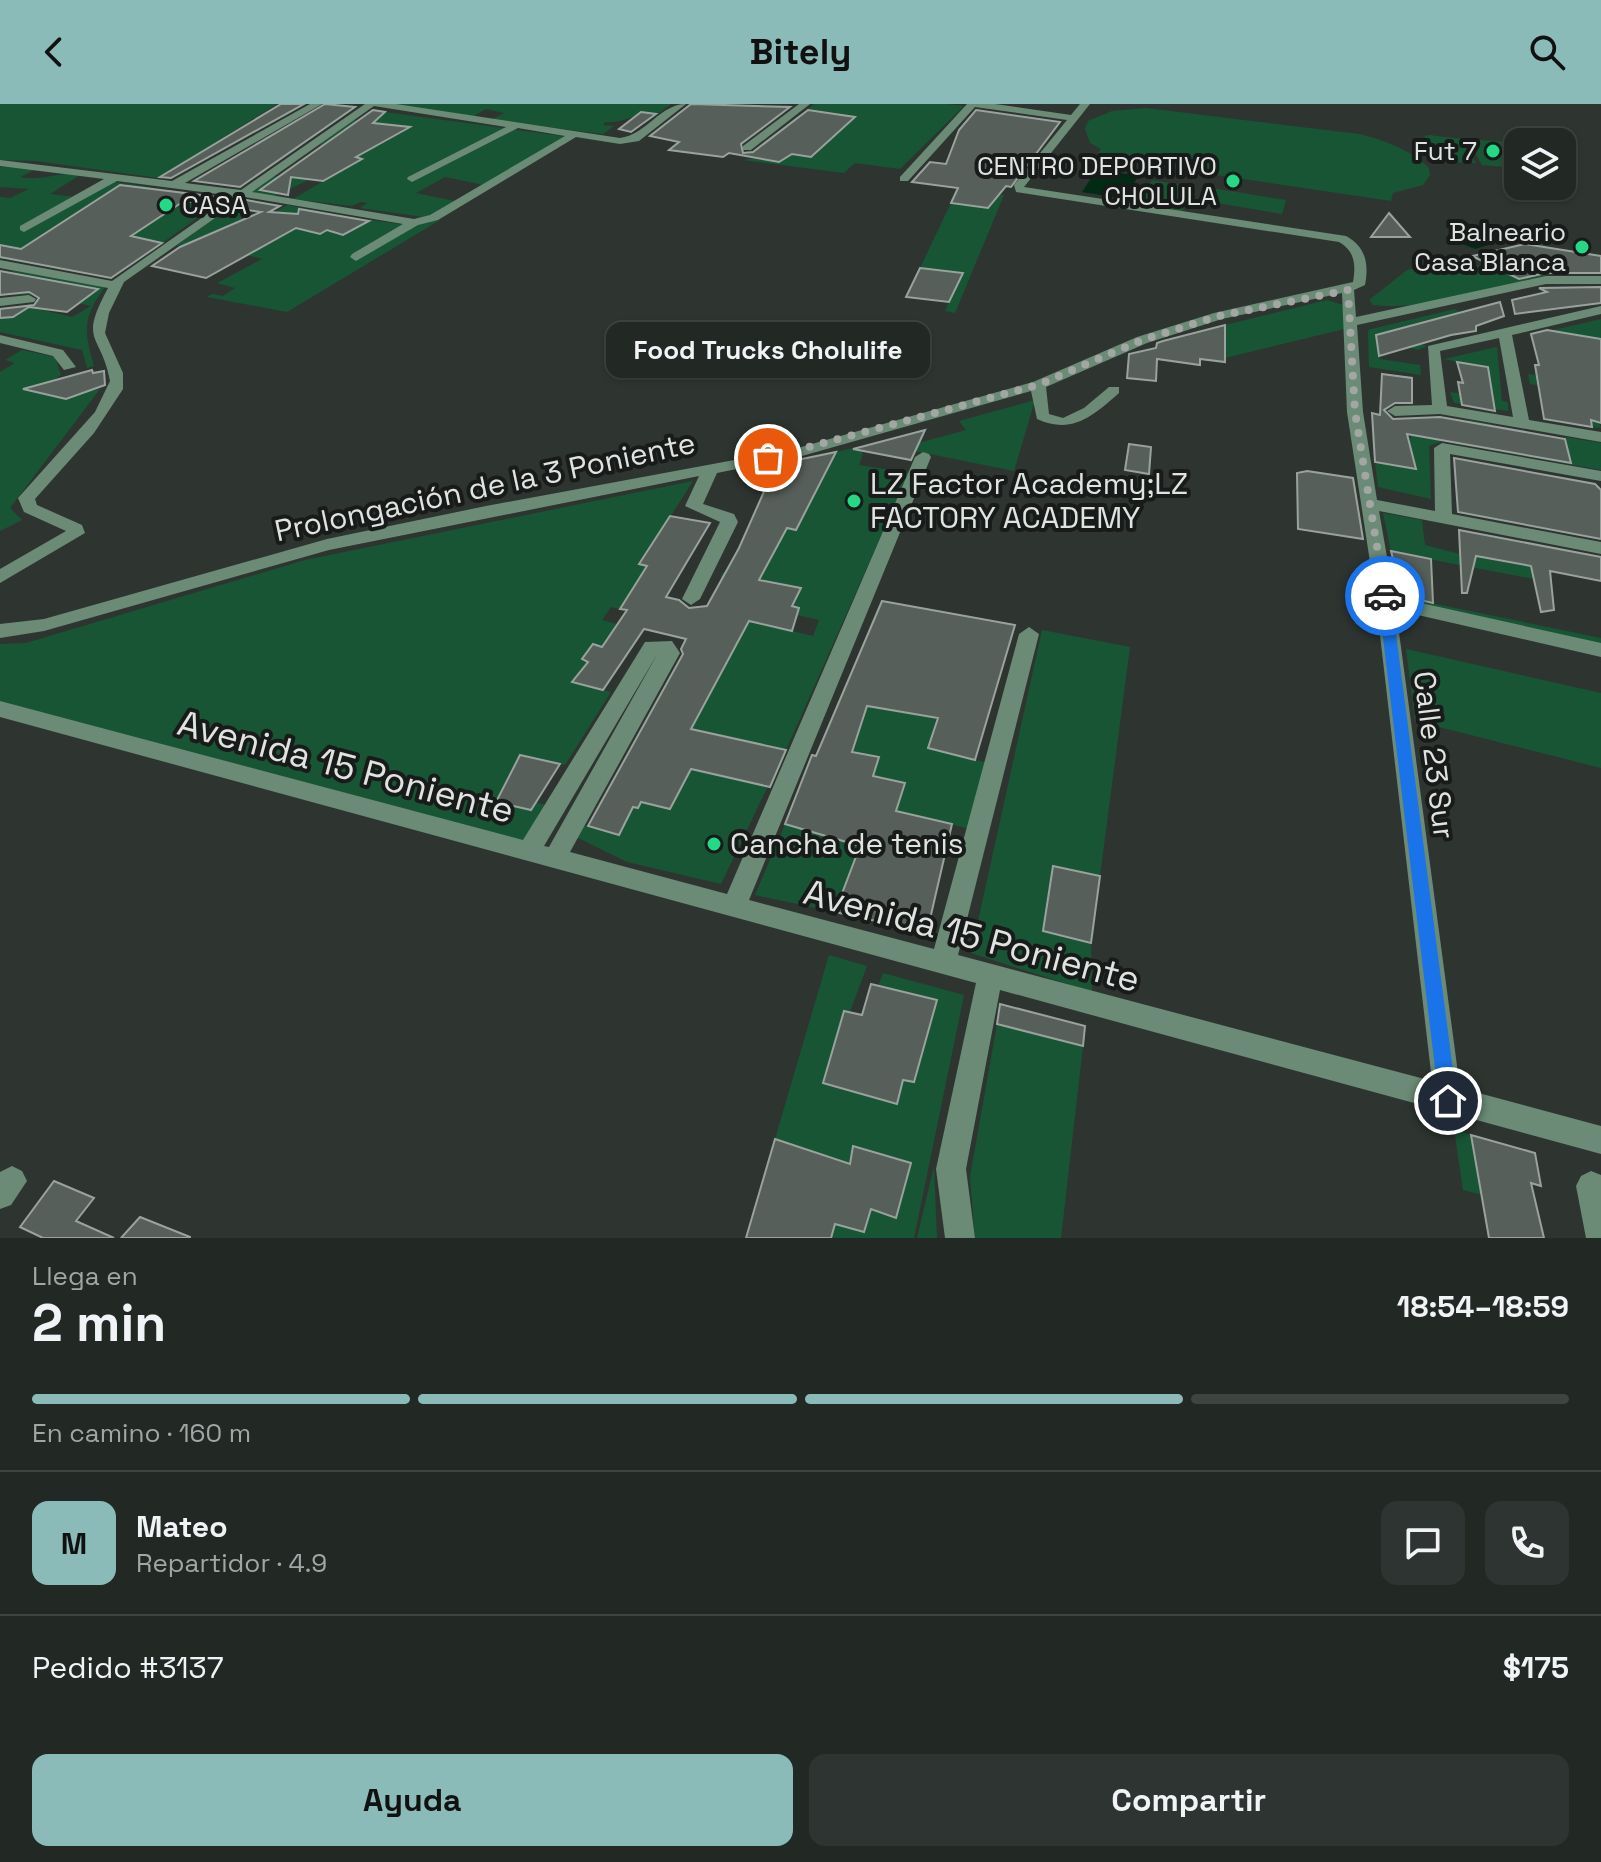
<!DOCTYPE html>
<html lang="es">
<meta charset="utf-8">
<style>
body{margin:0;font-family:"Space Grotesk",sans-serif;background:#2e3431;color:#f1f3f6;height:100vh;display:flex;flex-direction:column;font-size:30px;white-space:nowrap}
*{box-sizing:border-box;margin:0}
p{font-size:26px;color:#a2a6a6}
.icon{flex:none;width:44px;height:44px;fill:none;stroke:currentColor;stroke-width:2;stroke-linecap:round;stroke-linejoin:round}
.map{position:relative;height:1134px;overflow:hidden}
.panel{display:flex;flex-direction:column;background:#222824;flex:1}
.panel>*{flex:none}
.tools{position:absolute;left:1504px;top:24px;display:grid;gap:16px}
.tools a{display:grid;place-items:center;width:72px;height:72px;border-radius:16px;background:#222824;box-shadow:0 2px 6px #0004,0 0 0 2px #3f4441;font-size:40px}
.pin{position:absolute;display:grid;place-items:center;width:68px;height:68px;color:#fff;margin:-34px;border:4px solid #fff;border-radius:50%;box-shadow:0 2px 8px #0007}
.courier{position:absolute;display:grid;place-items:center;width:80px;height:80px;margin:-40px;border:6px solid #1a73e8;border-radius:50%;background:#fff;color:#222;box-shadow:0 2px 10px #0007}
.bubble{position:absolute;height:56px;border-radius:16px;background:#222824;box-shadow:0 2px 6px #0004,0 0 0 2px #3f4441;font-size:26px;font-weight:700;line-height:56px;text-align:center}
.summary em{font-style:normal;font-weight:700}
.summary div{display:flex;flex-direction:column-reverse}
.summary{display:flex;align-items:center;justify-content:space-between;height:136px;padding:0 32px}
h1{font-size:52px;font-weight:700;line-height:60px}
.bar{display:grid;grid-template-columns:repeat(4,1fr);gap:12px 8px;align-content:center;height:96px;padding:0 32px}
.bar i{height:10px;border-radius:6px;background:#3f4441}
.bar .on{background:#8bbbb9}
.bar p{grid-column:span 4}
.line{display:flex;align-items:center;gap:20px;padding:0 32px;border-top:2px solid #3f4441}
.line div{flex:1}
.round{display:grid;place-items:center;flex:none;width:84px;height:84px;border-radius:16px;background:#2e3431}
.action{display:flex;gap:16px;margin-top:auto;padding:16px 32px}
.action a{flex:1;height:92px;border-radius:16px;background:#8bbbb9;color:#111;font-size:32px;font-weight:700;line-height:92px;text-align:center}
.action a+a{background:#2e3431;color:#f1f3f6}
header{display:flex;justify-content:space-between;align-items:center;height:104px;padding:0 32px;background:#8bbbb9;color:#111;font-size:36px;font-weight:700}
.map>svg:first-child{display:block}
.green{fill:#185535;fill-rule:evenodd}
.water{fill:#002b15}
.building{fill:#575f5a;stroke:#99a29c;stroke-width:2}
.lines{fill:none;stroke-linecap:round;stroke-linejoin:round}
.minor{fill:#6b8b77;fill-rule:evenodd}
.route{fill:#1a73e8}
.done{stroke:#a2a7a3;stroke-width:8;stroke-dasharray:0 14.4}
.poi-dot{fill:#25d886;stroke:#181b19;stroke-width:3}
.labels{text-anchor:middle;stroke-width:8;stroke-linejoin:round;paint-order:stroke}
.far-poi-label{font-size:26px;fill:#e0e4e1;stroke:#181b19;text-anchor:end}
.poi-label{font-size:30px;fill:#e0e4e1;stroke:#181b19;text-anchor:start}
.street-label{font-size:30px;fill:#e0e4e1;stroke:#181b19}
.near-street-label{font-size:36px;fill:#e0e4e1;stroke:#181b19}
</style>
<header><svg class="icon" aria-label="back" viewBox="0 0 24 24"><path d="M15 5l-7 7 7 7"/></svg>Bitely<svg class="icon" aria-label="search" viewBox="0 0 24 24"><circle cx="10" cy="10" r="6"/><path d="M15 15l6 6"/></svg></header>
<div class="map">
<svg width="1601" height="1134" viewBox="0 0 1601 1134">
<rect width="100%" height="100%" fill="#2e3530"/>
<g class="green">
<path d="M 0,0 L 277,0 L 158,74 L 36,57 L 0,56 Z"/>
<path d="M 384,0 L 671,0 L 657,10 C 637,7 625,20 605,18 L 603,21 L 614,22 L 603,30 L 491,16 L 504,9 L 486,5 L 472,13 Z"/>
<path d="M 814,0 L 947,0 L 964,2 L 900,65 L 855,59 L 844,69 L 743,56 L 763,53 L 779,58 L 794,48 L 807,21 L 789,19 L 799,11 L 826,15 L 854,14 L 807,6 Z"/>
<path d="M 1146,4 L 1359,30 C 1386,37 1409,45 1429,64 L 1430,71 L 1423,81 L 1393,89 L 1391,97 L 1095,53 L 1101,45 L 1090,39 L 1085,25 L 1088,17 L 1112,7 Z"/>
<path d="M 385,8 L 569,33 L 484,81 L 445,73 L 416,89 L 455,97 L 430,114 L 360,104 L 367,99 L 361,98 L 352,102 L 293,95 L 361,55 L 356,53 L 275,92 L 246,89 L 273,72 L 288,74 L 369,40 L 378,42 L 403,28 C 378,11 362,23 347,45 L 319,41 L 353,16 L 373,19 Z"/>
<path d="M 1429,31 L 1462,35 L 1476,59 L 1438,58 L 1424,32 Z"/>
<path d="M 1467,35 L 1507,38 L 1518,56 L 1518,64 L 1482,61 Z"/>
<path d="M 0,63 L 38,64 L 20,73 C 42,78 59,67 80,71 L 50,90 L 76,93 L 109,77 L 151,83 L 39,154 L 37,141 L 29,140 L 4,155 L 0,155 L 0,146 L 5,142 L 0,141 L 0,93 L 10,94 L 29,85 L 0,83 Z"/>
<path d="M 1152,76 L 1194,83 L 1182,108 L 1136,101 Z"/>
<path d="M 958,84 L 1004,91 L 955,209 L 945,207 L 962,169 L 920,164 L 951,99 L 990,104 L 991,97 L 954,91 Z"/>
<path d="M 1212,84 L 1286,96 L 1282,110 L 1205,97 Z"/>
<path d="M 193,91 L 225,94 L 137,157 L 127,156 L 100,137 Z"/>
<path d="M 287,101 L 340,111 L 313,128 L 320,130 L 350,113 L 360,114 L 336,129 L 343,131 L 370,116 L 399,120 L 440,116 L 287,208 L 207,193 L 212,190 L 223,192 L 235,184 L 217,179 L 262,155 L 247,151 L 291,126 L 176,142 L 229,103 L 251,107 L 240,114 L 260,117 Z"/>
<path d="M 1539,139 L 1554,146 L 1541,165 L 1546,172 C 1491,183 1429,207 1373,201 L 1369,196 L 1407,166 L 1471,152 L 1475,153 L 1465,156 L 1477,162 L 1525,140 Z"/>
<path d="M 15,167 L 105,183 C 82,215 84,226 94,262 L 87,264 L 82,246 L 0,228 L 0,214 L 12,213 L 29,203 L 72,213 L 91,202 L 36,190 L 14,191 L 1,169 Z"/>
<path d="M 1327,196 L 1343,201 L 1344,225 L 1225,254 L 1225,221 Z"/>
<path d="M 1455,205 L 1461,209 L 1386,228 L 1427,242 L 1418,246 L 1377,235 L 1380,255 L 1420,261 L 1421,271 L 1369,263 L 1368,227 L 1371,225 Z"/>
<path d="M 1601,215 L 1601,235 L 1570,230 L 1601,324 L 1592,323 L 1590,311 L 1572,287 L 1530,280 L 1528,270 L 1569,277 L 1572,239 L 1527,232 Z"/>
<path d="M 1497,243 L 1502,297 L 1508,298 L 1508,307 L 1454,299 L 1450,288 L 1492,294 L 1488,264 L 1444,255 Z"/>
<path d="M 22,246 L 55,253 L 61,271 L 49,279 L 81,289 L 100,285 L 10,404 L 22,416 L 0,427 L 0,268 L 15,259 L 5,256 Z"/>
<path d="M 1035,296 L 1014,367 L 900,344 L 966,326 L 959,317 Z"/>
<path d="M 1468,316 L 1491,320 L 1491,326 L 1569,353 L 1565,333 L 1601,339 L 1601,366 L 1442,337 L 1429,342 L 1431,395 L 1378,383 L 1375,358 L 1416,364 L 1413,352 L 1374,347 L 1372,333 L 1410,338 L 1411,331 L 1423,333 L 1424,326 L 1468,335 Z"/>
<path d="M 858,343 L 863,350 L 859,361 L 909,369 L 786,646 L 692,625 L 682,644 L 706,538 L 660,513 L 673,494 L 686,504 L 707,501 L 737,509 L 766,484 L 720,473 L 723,468 L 757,475 L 763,458 L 769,458 L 786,424 L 836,348 ZM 777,479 L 801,484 L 792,502 L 797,511 L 819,516 L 813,532 L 758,519 Z"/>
<path d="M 693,377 L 661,427 L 659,465 L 645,488 L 632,485 L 620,505 L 611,503 L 602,516 L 617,520 L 602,543 L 593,540 L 582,555 L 590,558 L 573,578 L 611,588 L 565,661 L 520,651 L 509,669 L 517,672 L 497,699 L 530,706 L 535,698 L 546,701 L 523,738 L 0,599 L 0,540 L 26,539 L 305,456 Z"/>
<path d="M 1383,409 L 1422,416 L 1425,441 L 1475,454 L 1477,450 L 1531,462 L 1534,475 L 1391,448 Z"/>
<path d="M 1402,493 L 1601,534 L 1601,546 L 1402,500 Z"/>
<path d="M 1042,526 L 1130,543 L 1100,772 L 1053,763 L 1043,826 L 1091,839 L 1092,888 L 971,849 Z"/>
<path d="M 1406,545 L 1601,589 L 1601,664 L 1415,617 Z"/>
<path d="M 944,587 L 928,644 L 988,659 L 973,726 L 896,706 L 905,679 L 873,672 L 879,653 L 855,649 L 851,658 L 850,627 L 859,627 L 867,602 Z"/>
<path d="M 691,665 L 768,682 L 721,780 L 627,758 L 576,733 L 583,721 L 619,731 L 626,716 L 627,701 L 638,704 L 648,686 L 655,701 L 671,705 Z"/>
<path d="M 785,720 L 860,742 L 835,808 L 755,791 Z"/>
<path d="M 829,851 L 867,862 L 823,980 L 897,1000 L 903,976 L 914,978 L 937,896 L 878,882 L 883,869 L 964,891 L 914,1134 L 831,1134 L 835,1120 L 864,1128 L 853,1043 L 850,1060 L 775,1035 Z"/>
<path d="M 997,920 L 1083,942 L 1061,1134 L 975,1134 L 970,1073 Z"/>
<path d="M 1454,1025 L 1471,1031 L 1483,1091 L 1463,1086 Z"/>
<path d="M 934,1062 L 937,1134 L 917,1134 Z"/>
</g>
<g class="water">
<path d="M 1097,65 L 1138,72 L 1125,95 L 1082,88 Z"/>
<path d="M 1454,116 L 1519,132 L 1475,145 L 1447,134 Z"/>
</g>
<g class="building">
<path d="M 281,0 L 304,0 L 171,74 L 160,73 Z"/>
<path d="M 325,0 L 355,3 L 240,83 L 194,77 Z"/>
<path d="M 691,0 L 790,3 L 741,40 L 743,49 L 753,48 L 808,6 L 855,13 L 811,53 L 792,50 L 779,58 L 729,49 L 723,53 L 669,46 L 679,38 L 650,32 Z"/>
<path d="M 373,6 L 385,8 L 373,19 L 410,23 L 356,53 L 362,55 L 323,77 L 291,73 L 288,91 L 260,86 Z"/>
<path d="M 976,6 L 1060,18 L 1011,83 L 1006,82 L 988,104 L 951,99 L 958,84 L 912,78 L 930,58 L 946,60 L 959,26 Z"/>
<path d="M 641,8 L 656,10 L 631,28 L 619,25 Z"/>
<path d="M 120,81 L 225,94 L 215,101 L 184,97 L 131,132 L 162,139 L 111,174 L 0,153 L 0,141 L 21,145 Z"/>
<path d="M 246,96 L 280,102 L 269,108 L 298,110 L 299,105 L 369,117 L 343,131 L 327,126 L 320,130 L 296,124 L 206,174 L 152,162 L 180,143 L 261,108 L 234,104 Z"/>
<path d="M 1389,109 L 1410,133 L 1371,133 Z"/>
<path d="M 1525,140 L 1601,152 L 1601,169 L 1546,169 L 1519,175 L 1472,152 Z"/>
<path d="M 920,164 L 963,169 L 949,198 L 906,193 Z"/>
<path d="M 0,167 L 98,185 L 67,208 L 29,203 L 13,213 L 0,214 L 0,205 L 34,201 L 39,194 L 29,188 L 0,191 Z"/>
<path d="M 1601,183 L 1601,199 L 1515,210 L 1512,196 L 1547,188 L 1539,184 Z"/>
<path d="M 1500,198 L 1504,212 L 1476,222 L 1476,227 L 1451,231 L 1379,252 L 1376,231 Z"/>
<path d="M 1225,221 L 1225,258 L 1200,255 L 1200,261 L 1157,255 L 1156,277 L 1127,274 L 1129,250 L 1156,244 L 1157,239 L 1163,237 Z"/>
<path d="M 1547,226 L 1601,235 L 1601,319 L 1591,316 L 1592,323 L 1544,315 L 1535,261 L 1539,261 L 1531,230 Z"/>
<path d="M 1457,258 L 1488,263 L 1495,307 L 1462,301 L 1458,278 L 1463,279 Z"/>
<path d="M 92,266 L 93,269 L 104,267 L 105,281 L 66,295 L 23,285 Z"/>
<path d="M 1382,270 L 1412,274 L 1412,299 L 1395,299 L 1384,306 L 1393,315 L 1440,313 L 1565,335 L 1571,359 L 1407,330 L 1416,365 L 1375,358 L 1372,309 L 1380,311 Z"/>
<path d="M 925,326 L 911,356 L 853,345 Z"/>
<path d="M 1129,340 L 1151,343 L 1149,370 L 1125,366 Z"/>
<path d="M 836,348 L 796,426 L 787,424 L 759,476 L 801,484 L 792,502 L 799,504 L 792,527 L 749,517 L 691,625 L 786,646 L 770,683 L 691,665 L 670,705 L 641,698 L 638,704 L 633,703 L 619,731 L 588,722 L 683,550 L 681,545 L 686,535 L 644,525 L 603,586 L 572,578 L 588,558 L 582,555 L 593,540 L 602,543 L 627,506 L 620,505 L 647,462 L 639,460 L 670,412 L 710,419 L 666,493 L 679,496 L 689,504 L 707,502 L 739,444 L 770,374 L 754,365 Z"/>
<path d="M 1454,354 L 1595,380 L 1601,386 L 1601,435 L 1458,408 Z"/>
<path d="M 1307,367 L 1353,374 L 1363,435 L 1298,425 L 1297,369 Z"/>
<path d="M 1459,426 L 1601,453 L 1601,477 L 1550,467 L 1554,506 L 1541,508 L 1531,462 L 1476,452 L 1467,489 L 1462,489 Z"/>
<path d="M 1391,447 L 1431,455 L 1433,499 L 1402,492 Z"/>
<path d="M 882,497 L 1015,521 L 975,656 L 928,644 L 938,614 L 867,602 L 852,648 L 879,653 L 873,672 L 905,679 L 896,707 L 952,720 L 927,828 L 835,808 L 860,742 L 785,720 L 812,651 L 816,652 Z"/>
<path d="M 520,651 L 560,660 L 531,706 L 496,698 Z"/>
<path d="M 1053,762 L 1100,772 L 1091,839 L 1043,827 Z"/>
<path d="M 871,880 L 937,896 L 914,978 L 903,976 L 897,1000 L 823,979 L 844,907 L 862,911 Z"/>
<path d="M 1000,900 L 1085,922 L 1083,942 L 997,920 Z"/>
<path d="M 1471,1031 L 1535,1049 L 1541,1082 L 1531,1079 L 1544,1134 L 1489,1134 Z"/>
<path d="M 775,1035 L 850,1060 L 853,1042 L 911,1059 L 896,1114 L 871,1105 L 864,1128 L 835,1120 L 831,1134 L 746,1134 Z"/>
<path d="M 54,1077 L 94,1094 L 76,1117 L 114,1134 L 43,1134 L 20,1123 Z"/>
<path d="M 140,1113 L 190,1133 L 190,1134 L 121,1134 Z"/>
</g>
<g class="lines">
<g class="minor">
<path d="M 310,0 L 322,0 L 185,79 L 241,86 L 365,0 L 396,0 L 620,34 C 646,31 660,0 686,0 L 639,37 L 620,40 L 576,33 L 438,116 L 418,121 L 356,157 L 350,153 L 352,150 L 403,120 L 245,93 L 124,178 L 109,209 L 105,229 L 123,269 L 123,285 L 94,329 L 35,395 L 37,401 L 82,421 L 85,429 L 0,479 L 0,465 L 66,427 L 24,408 L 18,394 L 95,308 L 110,277 C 101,228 78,240 108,184 L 0,164 L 0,156 L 112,177 L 233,92 L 117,77 L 24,128 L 20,126 L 20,122 L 104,75 L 0,62 L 0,56 L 172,77 ZM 374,2 L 506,23 L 408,73 L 407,75 L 412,78 L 518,24 L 565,32 L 430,111 L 414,115 L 252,88 Z"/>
<path d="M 799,0 L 810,0 L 751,46 L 743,46 L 743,42 Z"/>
<path d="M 967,0 L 995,0 L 1071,11 L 1080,0 L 1090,0 L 1024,83 L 1346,132 C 1366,143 1369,160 1365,181 L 1354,186 L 1356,213 L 1546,172 L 1601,172 L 1601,180 L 1546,180 L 1357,221 L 1363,308 L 1377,396 L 1435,407 L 1434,344 L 1442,339 L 1601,367 L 1601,377 L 1450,350 L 1452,410 L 1601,438 L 1601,450 L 1379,407 L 1394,493 L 1601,539 L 1601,553 L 1396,506 L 1460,984 L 1601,1022 L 1601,1050 L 1000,886 L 966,1065 L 975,1134 L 945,1134 L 936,1065 L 976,879 L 0,613 L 0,597 L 523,736 L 645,538 L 672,537 L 680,549 L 570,748 L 727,790 L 915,353 L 923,348 L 929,350 L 931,353 L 749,796 L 934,845 L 1019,530 L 1029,523 L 1039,530 L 958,851 L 1432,977 L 1376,497 L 1347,308 L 1342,189 L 1222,215 L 1147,239 L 1046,283 L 1049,310 L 1063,314 L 1084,304 L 1109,283 L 1119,283 L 1119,289 C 1093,312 1072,331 1037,315 L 1031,287 L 802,352 L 717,369 L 703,400 L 734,410 L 738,418 L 700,495 L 691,501 L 682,495 L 720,418 L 685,402 L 699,372 L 329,446 L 44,527 L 0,534 L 0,520 L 44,515 L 327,435 L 486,402 L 794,345 L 1033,278 L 1137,233 L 1214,209 L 1353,178 C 1356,161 1355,147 1339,138 L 1016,88 L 1014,81 L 1067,16 L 975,3 L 908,77 L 900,77 L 900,73 ZM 658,549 L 549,743 L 544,742 Z"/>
<path d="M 29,191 L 36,195 L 34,198 L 0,202 L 0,194 Z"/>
<path d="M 1601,202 L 1601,210 L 1512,231 L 1529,316 L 1601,328 L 1601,338 L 1440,310 L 1395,312 L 1387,307 L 1395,302 L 1432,301 L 1428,242 ZM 1499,234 L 1513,313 L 1447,302 L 1440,247 Z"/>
<path d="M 0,231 L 63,246 L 76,263 L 64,266 L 53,252 L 0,239 Z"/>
<path d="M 12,1062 L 22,1067 L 27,1077 L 11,1101 L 0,1105 L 0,1068 Z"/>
<path d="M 1591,1067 L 1601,1071 L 1601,1134 L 1586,1134 L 1576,1082 L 1581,1072 Z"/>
</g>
</g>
<path class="route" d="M 1385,488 L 1391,492 L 1457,997 L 1448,1006 L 1439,997 L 1378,492 Z"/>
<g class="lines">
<path class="done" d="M 768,354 L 1038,281 L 1142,236 L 1219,212 L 1348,186 L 1355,308 L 1385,492"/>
</g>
<g class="poi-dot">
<circle cx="1493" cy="47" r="8"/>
<circle cx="1233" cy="77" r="8"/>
<circle cx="166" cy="101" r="8"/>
<circle cx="1582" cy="143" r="8"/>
<circle cx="854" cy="397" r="8"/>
<circle cx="714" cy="740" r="8"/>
</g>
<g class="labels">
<g class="far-poi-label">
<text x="1477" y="56">Fut 7</text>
<text x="1217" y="71">CENTRO DEPORTIVO<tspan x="1217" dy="30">CHOLULA</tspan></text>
<text x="182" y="110" text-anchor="start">CASA</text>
<text x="1566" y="137">Balneario<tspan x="1566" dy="30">Casa Blanca</tspan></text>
</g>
<g class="poi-label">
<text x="870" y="390">LZ Factor Academy;LZ<tspan x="870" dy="34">FACTORY ACADEMY</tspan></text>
<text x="730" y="750">Cancha de tenis</text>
</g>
<g class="street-label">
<text transform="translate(485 383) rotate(-12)" y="10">Prolongación de la 3 Poniente</text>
<text transform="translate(1434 651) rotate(83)" y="10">Calle 23 Sur</text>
</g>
<g class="near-street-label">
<text transform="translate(346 662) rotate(15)" y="13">Avenida 15 Poniente</text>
<text transform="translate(972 831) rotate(15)" y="13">Avenida 15 Poniente</text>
</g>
</g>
</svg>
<div class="tools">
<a><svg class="icon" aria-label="layers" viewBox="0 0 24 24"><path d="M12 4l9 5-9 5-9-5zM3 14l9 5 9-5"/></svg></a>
</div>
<div class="pin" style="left:768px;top:354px;background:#ea580c"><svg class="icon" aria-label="bag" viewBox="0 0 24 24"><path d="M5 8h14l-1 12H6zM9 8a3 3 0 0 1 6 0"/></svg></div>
<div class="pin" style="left:1448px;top:997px;background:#1f2937"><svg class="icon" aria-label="home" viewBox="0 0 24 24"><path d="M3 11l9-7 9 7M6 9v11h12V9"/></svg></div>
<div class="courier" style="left:1385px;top:492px"><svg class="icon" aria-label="car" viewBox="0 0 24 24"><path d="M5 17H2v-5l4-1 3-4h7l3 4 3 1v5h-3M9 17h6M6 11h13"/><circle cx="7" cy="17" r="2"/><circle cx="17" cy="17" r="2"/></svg></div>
<div class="bubble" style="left:606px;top:218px;width:324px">Food Trucks Cholulife</div>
</div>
<section class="panel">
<div class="summary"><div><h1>2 min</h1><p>Llega en</p></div><em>18:54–18:59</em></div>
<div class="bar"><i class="on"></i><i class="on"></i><i class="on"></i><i></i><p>En camino · 160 m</p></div>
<div class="line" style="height:144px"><b class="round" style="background:#8bbbb9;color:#111">M</b><div><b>Mateo</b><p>Repartidor · 4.9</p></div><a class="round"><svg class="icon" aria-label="chat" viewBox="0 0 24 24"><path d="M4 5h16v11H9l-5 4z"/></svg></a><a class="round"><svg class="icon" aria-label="phone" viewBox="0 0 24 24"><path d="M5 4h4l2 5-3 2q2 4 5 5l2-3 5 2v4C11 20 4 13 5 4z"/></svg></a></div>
<div class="line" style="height:104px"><div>Pedido #3137</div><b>$175</b></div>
<div class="action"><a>Ayuda</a><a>Compartir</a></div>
</section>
